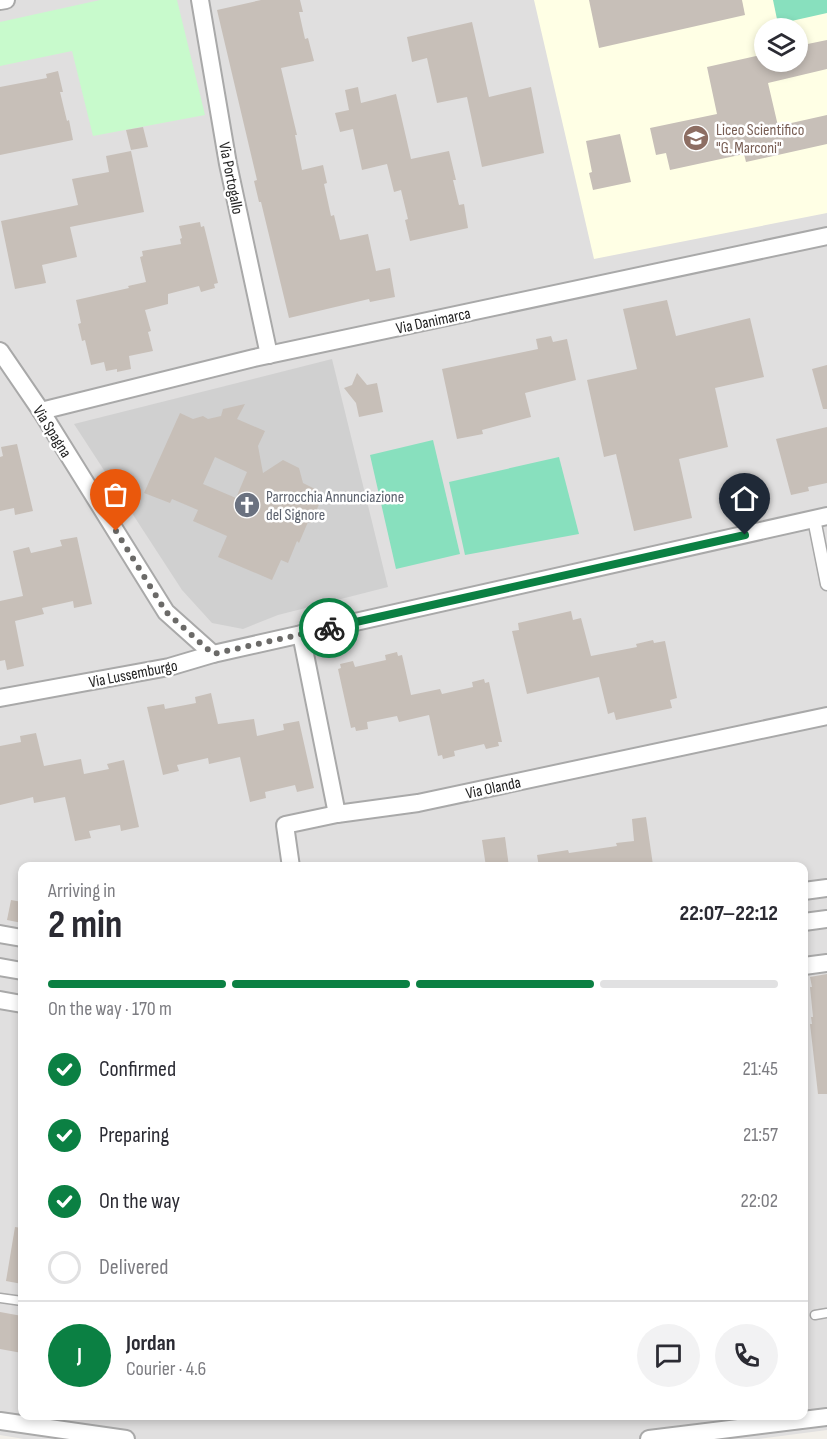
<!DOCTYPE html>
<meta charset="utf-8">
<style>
body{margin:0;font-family:"Sofia Sans Condensed",sans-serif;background:#f2f2f3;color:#2b2b33;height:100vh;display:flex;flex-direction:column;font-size:22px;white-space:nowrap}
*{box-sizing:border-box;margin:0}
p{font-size:20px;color:#7c7c81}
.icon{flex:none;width:33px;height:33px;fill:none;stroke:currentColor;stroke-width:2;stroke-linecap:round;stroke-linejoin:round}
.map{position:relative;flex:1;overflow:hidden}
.panel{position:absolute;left:18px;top:862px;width:790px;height:558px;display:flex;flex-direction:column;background:#fff;border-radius:12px;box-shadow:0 3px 9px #0003}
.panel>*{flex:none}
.tools{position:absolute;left:754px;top:18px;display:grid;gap:12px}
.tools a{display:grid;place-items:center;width:54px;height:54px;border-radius:50%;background:#fff;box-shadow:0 3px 9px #0003;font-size:30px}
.pin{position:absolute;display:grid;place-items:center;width:51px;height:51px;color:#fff;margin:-62px -26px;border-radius:50% 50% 50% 0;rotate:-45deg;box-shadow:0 0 6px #0007}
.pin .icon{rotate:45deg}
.courier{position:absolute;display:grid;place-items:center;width:60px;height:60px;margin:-30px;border:4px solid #0b8043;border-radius:50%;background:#fff;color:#222;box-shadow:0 2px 8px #0007}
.headline em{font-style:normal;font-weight:700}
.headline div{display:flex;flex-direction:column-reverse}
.headline{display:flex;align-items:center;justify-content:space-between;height:102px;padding:0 30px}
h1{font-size:39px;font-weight:700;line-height:45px}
.bar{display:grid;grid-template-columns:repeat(4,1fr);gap:9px 6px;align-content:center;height:72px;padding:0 30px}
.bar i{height:8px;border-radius:4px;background:#e1e1e2}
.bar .current{background:#0b8043}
.bar p{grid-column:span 4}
.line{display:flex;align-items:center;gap:15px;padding:0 30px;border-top:2px solid #e1e1e2}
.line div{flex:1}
.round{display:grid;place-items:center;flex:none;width:63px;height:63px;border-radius:32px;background:#f2f2f3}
ol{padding:0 30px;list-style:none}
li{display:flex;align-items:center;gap:18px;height:66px}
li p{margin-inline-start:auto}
li .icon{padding:6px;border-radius:50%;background:#0b8043;color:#fff;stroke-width:4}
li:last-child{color:#7c7c81}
li i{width:33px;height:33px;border:3px solid #e1e1e2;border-radius:50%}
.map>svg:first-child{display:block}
.residential{fill:#e0dfdf;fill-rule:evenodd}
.education{fill:#ffffe5;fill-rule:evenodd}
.religious{fill:#d0d0d0}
.park{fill:#c8facc}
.pitch{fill:#88e0be}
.building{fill:#c7bfb8;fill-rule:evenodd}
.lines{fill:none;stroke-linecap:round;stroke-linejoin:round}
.service-casing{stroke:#a9a9a9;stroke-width:11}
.pedestrian-casing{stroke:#a9a9a9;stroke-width:15}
.minor-casing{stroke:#a9a9a9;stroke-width:20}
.service{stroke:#fff;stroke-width:8}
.pedestrian{stroke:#fff;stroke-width:12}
.minor{stroke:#fff;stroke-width:16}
.done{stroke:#6b6a68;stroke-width:6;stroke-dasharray:0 10.8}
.route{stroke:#0b8043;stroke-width:8}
.labels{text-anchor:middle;stroke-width:5;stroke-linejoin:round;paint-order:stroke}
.education-label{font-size:16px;fill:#785e54;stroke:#fff;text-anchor:start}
.street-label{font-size:16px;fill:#222;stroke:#fff}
.worship-label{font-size:16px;fill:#5b616d;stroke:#fff;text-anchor:start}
</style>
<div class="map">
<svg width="827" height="1439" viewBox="0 0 827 1439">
<rect width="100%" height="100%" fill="#f2efe9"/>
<path class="residential" d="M 0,0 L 827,0 L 827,1430 L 759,1439 L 24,1439 L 0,1435 ZM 765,28 L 798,28 L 798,62 L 765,62 ZM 22,867 L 804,867 L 804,1416 L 22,1416 Z"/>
<path class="education" d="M 534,0 L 827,0 L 827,213 L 594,259 ZM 765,28 L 798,28 L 798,62 L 765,62 Z"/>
<path class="religious" d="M 332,359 L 388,587 L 278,615 L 243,629 L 212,623 L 182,590 L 74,424 Z"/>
<path class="park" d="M 100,0 L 177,0 L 205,115 L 93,136 L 72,51 L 0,66 L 0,22 Z"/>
<g class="pitch">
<path d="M 773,0 L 827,0 L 827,13 L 778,24 Z"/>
<path d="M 433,440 L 460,554 L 396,569 L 370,455 Z"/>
<path d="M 559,457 L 579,534 L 465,555 L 449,482 Z"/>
</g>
<g class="building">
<path d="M 261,0 L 300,0 L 303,12 L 299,12 L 305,39 L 308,38 L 314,61 L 281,68 L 297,135 L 295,135 L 302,170 L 323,165 L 327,183 L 324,184 L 331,216 L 334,215 L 340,240 L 368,234 L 376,271 L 390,268 L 395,297 L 370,302 L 369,299 L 289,318 L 261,202 L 259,202 L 254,181 L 257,180 L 217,10 Z"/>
<path d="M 589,0 L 742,0 L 745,15 L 599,48 Z"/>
<path d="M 472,22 L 489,97 L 531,87 L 544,153 L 482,167 L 467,97 L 437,103 L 427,58 L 412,62 L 407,37 Z"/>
<path d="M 827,40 L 827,69 L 768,83 L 778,126 L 827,115 L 827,144 L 746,162 L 744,154 L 670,170 L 666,153 L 656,155 L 650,128 L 717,114 L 707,67 L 765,54 L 765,62 L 798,62 L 798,46 Z"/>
<path d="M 58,71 L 63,92 L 60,92 L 67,121 L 69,120 L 73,140 L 0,155 L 0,87 L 47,78 L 46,74 Z"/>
<path d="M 358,87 L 361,103 L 396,94 L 411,159 L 449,151 L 456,180 L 453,180 L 459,205 L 464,204 L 468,228 L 410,241 L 405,220 L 408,219 L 401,190 L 394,192 L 387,164 L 362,170 L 353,129 L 340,132 L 335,113 L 349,110 L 345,90 Z"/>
<path d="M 143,127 L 148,147 L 131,150 L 126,130 Z"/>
<path d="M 620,134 L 631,182 L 593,190 L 589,173 L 592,172 L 586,141 Z"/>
<path d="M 131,151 L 144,212 L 70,227 L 77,257 L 42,265 L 46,283 L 15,289 L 1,221 L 78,205 L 72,179 L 109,172 L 106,156 Z"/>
<path d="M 200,222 L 201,227 L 204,226 L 218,283 L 214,284 L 215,288 L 201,292 L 199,286 L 168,294 L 168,304 L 145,310 L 151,331 L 148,332 L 153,351 L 129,356 L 131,369 L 117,372 L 117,369 L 106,371 L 104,362 L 91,365 L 85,340 L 82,341 L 78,324 L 81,323 L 76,300 L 129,288 L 128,286 L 146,282 L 140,257 L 143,256 L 142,251 L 181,244 L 180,239 L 182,238 L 179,226 Z"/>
<path d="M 667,300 L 676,336 L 750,318 L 764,377 L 715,388 L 728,447 L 679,459 L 692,518 L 634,531 L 616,454 L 604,457 L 587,380 L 637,369 L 623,309 Z"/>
<path d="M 551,336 L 553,342 L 567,339 L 576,380 L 525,393 L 531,417 L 482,430 L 483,434 L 457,439 L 442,369 L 538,349 L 536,339 Z"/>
<path d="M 827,365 L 827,409 L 823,409 L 812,369 Z"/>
<path d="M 357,373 L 367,385 L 377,383 L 383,412 L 359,417 L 356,403 L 344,388 L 352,385 Z"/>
<path d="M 245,404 L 237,419 L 265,431 L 258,446 L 263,473 L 283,460 L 299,468 L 303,483 L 321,492 L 318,500 L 320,502 L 311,523 L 308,522 L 299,543 L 297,541 L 288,563 L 281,560 L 272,580 L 218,557 L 227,536 L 193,521 L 198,510 L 172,499 L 170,503 L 144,493 L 180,413 L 193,419 L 203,416 L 208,419 L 221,416 L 223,409 ZM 215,457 L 247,472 L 236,498 L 203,484 Z"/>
<path d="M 827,427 L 827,483 L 808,487 L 809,491 L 791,495 L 776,439 Z"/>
<path d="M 17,444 L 33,511 L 15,515 L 14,508 L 0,511 L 0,457 L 3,456 L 1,447 Z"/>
<path d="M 77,537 L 92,604 L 74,608 L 73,601 L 42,608 L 44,614 L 15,621 L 24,666 L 7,670 L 5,660 L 0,661 L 0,601 L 23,596 L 13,551 L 29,547 L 31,553 L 62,546 L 60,540 Z"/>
<path d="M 571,611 L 573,620 L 581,618 L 591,656 L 637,647 L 636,644 L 653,640 L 654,643 L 665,641 L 677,698 L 670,700 L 672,708 L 616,720 L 614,712 L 608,714 L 599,677 L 527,694 L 512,631 L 519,630 L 518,623 Z"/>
<path d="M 397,652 L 398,656 L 402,655 L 411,695 L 440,689 L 442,694 L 473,687 L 472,682 L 484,679 L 485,683 L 489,682 L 502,742 L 498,742 L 499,746 L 486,749 L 484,744 L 454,751 L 455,756 L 443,759 L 442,755 L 438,756 L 429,715 L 399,722 L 397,716 L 367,722 L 368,729 L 356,731 L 355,727 L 351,728 L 338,669 L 341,668 L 340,664 L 353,661 L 355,667 L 386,660 L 385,655 Z"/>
<path d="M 211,693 L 218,724 L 254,719 L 257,736 L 284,730 L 283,724 L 299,721 L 314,788 L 297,792 L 295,785 L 265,792 L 266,798 L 250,802 L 240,757 L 209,764 L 208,758 L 177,765 L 179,771 L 163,775 L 147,707 L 164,704 L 165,709 L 196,703 L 195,697 Z"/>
<path d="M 36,733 L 44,766 L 81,759 L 84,774 L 109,769 L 107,764 L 124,760 L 139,827 L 121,831 L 120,825 L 89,831 L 91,838 L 75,841 L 65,797 L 34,803 L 33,797 L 0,805 L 0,746 L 21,742 L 20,736 Z"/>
<path d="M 646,817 L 653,865 L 646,867 L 539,867 L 537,855 L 568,850 L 569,853 L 617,846 L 616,843 L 634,841 L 632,819 Z"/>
<path d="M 505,837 L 509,867 L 486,867 L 482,840 Z"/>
<path d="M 11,900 L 22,902 L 22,923 L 7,920 Z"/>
<path d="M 827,974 L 827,1094 L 818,1094 L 810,1024 L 812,1024 L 811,1017 L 813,1017 L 810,987 L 812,987 L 810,977 Z"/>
<path d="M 15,1227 L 22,1228 L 22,1284 L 6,1281 Z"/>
<path d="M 0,1312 L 22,1316 L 22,1353 L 0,1349 Z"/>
</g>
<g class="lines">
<g class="service-casing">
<g id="service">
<path d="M 0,1298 L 22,1301"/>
<path d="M 815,1315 L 827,1313"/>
</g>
</g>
<g class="pedestrian-casing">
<path id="pedestrian" d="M 814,519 L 827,584"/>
</g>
<g class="minor-casing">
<g id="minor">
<path d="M 200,0 L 228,164 L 269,355"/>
<path d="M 0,1 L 6,0"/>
<path d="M 0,351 L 41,411 L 166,612 L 213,654"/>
<path d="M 41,411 L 254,358 L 827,236"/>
<path d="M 301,634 L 337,814 L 418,803 L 827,716"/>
<path d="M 0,698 L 169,667 L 213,654 L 827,516"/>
<path d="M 291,867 L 285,825 L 337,814"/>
<path d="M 804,891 L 827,888"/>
<path d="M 804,922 L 827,919"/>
<path d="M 0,934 L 22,938"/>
<path d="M 804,966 L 827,963"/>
<path d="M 0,967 L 22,971"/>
<path d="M 0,1000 L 22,1004"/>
<path d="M 0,1421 L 126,1439"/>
<path d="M 649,1439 L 827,1417"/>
</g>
</g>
<use href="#service" class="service"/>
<use href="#pedestrian" class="pedestrian"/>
<use href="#minor" class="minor"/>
</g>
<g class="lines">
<path class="done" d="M 116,531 L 166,612 L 213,654 L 329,628"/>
<path class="route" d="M 329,628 L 745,535"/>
</g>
<defs>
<g id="school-disc" transform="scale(1.35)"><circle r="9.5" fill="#8d6e63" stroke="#fff"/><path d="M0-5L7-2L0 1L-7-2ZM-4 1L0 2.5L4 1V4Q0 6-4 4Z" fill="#fff"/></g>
<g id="church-disc" transform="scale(1.35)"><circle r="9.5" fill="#6b7280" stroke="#fff"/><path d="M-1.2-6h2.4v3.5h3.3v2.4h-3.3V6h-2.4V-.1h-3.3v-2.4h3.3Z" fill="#fff"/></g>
</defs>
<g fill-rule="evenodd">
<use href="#school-disc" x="696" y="138"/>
<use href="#church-disc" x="247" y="505"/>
</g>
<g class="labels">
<g class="education-label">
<text x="716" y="135">Liceo Scientifico<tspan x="716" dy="18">"G. Marconi"</tspan></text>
</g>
<g class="street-label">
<text transform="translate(232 178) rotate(79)" y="6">Via Portogallo</text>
<text transform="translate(433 320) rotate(-12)" y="6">Via Danimarca</text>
<text transform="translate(53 431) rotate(58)" y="6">Via Spagna</text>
<text transform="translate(133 673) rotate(-11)" y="6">Via Lussemburgo</text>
<text transform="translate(493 787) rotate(-12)" y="6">Via Olanda</text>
</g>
<g class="worship-label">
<text x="266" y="502">Parrocchia Annunciazione<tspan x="266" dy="18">del Signore</tspan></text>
</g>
</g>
</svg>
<div class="tools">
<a><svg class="icon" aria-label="layers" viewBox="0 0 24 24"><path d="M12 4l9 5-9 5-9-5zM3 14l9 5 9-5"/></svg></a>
</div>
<div class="pin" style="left:116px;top:531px;background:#ea580c"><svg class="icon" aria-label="bag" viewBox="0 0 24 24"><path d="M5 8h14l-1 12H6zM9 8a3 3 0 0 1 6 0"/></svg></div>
<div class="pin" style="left:745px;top:535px;background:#1f2937"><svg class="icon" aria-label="home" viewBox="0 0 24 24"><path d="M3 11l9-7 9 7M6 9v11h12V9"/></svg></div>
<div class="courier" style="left:329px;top:628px"><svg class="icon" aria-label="bike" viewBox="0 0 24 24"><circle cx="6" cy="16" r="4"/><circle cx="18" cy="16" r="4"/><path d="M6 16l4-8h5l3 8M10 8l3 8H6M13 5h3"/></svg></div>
<section class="panel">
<div class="headline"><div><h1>2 min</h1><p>Arriving in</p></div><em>22:07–22:12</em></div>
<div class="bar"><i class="current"></i><i class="current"></i><i class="current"></i><i></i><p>On the way · 170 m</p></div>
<ol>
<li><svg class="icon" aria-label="check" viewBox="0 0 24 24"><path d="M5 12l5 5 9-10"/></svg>Confirmed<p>21:45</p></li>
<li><svg class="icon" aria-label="check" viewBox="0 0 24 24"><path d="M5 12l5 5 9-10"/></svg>Preparing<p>21:57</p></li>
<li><svg class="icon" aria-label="check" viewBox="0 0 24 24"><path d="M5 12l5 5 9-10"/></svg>On the way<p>22:02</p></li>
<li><i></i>Delivered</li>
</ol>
<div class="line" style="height:108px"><b class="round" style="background:#0b8043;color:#fff">J</b><div><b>Jordan</b><p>Courier · 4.6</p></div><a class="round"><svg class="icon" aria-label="chat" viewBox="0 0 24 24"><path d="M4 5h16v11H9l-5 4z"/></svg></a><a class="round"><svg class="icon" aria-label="phone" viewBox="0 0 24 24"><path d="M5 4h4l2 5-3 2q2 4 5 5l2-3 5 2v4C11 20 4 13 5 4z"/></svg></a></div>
</section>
</div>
